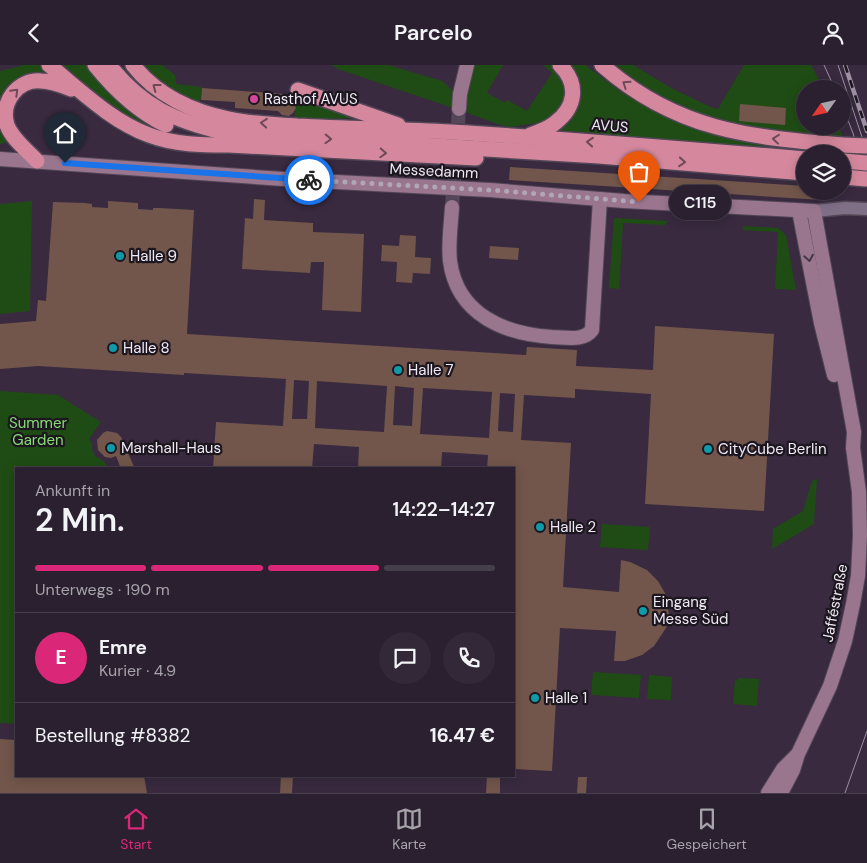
<!DOCTYPE html>
<html lang="de">
<meta charset="utf-8">
<style>
body{margin:0;font-family:"DM Sans",sans-serif;background:#332837;color:#f1f3f6;height:100vh;display:flex;flex-direction:column;font-size:19px;white-space:nowrap}
*{box-sizing:border-box;margin:0}
p{font-size:16px;color:#a6a3aa}
.icon{flex:none;width:28px;height:28px;fill:none;stroke:currentColor;stroke-width:2;stroke-linecap:round;stroke-linejoin:round}
.map{position:relative;flex:1;overflow:hidden}
.details{position:absolute;left:15px;top:402px;width:500px;height:310px;display:flex;flex-direction:column;background:#2b202f;border-radius:0px;box-shadow:0 2px 12px #0003,0 0 0 1px #473e4b}
.details>*{flex:none}
.needle{width:32px;rotate:236deg}
.buttons{position:absolute;left:796px;top:15px;display:grid;gap:10px}
.buttons a{display:grid;place-items:center;width:55px;height:55px;border-radius:50%;background:#2b202f;box-shadow:0 2px 12px #0003,0 0 0 1px #473e4b;font-size:25px}
.pin{position:absolute;display:grid;place-items:center;width:42px;height:42px;color:#fff;margin:-51px -21px;border-radius:50% 50% 50% 0;rotate:-45deg;box-shadow:0 0 5px #0007}
.pin .icon{rotate:45deg}
.courier{position:absolute;display:grid;place-items:center;width:50px;height:50px;margin:-25px;border:4px solid #1a73e8;border-radius:50%;background:#fff;color:#222;box-shadow:0 1px 6px #0007}
.bubble{position:absolute;height:35px;border-radius:18px;background:#2b202f;box-shadow:0 2px 12px #0003,0 0 0 1px #473e4b;font-size:16px;font-weight:600;line-height:35px;text-align:center}
.head em{font-style:normal;font-weight:600}
.head div{display:flex;flex-direction:column-reverse}
.head{display:flex;align-items:center;justify-content:space-between;height:85px;padding:0 20px}
h1{font-size:32px;font-weight:600;line-height:38px}
.bar{display:grid;grid-template-columns:repeat(4,1fr);gap:8px 5px;align-content:center;height:60px;padding:0 20px}
.bar i{height:6px;border-radius:4px;background:#473e4b}
.bar .active{background:#db2777}
.bar p{grid-column:span 4}
.line{display:flex;align-items:center;gap:12px;padding:0 20px;border-top:1px solid #473e4b}
.line div{flex:1}
.round{display:grid;place-items:center;flex:none;width:52px;height:52px;border-radius:26px;background:#332837}
header{display:flex;justify-content:space-between;align-items:center;height:65px;padding:0 20px;background:#2b202f;font-size:22px;font-weight:600}
.dock{display:flex;justify-content:space-around;align-items:center;height:70px;border-top:1px solid #473e4b;background:#2b202f;font-size:14px;color:#a6a3aa}
.dock a{display:grid;justify-items:center;gap:2px}
.dock .active{color:#db2777}
.map>svg:first-child{display:block}
.green{fill:#1f4c14}
.building{fill:#72564b;fill-rule:evenodd}
.lines{fill:none;stroke-linecap:round;stroke-linejoin:round}
.secondary-tunnel{stroke:#55465a;stroke-width:14;stroke-dasharray:14 7;stroke-linecap:butt}
.tertiary-casing{stroke:#524657;stroke-width:15}
.secondary-casing{stroke:#524657;stroke-width:16}
.motorway-casing{stroke:#524657;stroke-width:18}
.tertiary{stroke:#7f6f87;stroke-width:12}
.secondary{stroke:#99768e;stroke-width:14}
.motorway{stroke:#d5889d;stroke-width:15}
.tram{stroke:#9c90a1;stroke-width:1}
.rail-casing{stroke:#9c90a1;stroke-width:4.5}
.rail{stroke:#1c161f;stroke-width:2.5;stroke-dasharray:8;stroke-linecap:butt}
.motorway-bridge-casing{stroke:#524657;stroke-width:18;stroke-linecap:butt}
.motorway-bridge{stroke:#d5889d;stroke-width:15}
.oneway{stroke:#6f4958}
.oneway2{stroke:#483846}
.done{stroke:#b1a6b5;stroke-width:5;stroke-dasharray:0 9}
.route{stroke:#1a73e8;stroke-width:6}
.hotel-dot{fill:#d1479c;stroke:#1c161f;stroke-width:2}
.culture-dot{fill:#0f9aa8;stroke:#1c161f;stroke-width:2}
.labels{text-anchor:middle;stroke-width:4.5;stroke-linejoin:round;paint-order:stroke}
.poi-label{font-size:15px;fill:#f1e8f5;stroke:#1c161f;text-anchor:start}
.street-label{font-size:15px;fill:#f1e8f5;stroke:#1c161f}
.park-label{font-size:15px;fill:#87db75;stroke:#1c161f}
</style>
<header><svg class="icon" aria-label="back" viewBox="0 0 24 24"><path d="M15 5l-7 7 7 7"/></svg>Parcelo<svg class="icon" aria-label="person" viewBox="0 0 24 24"><circle cx="12" cy="8" r="4"/><path d="M4 21q1-7 8-7t8 7"/></svg></header>
<div class="map">
<svg width="867" height="728" viewBox="0 0 867 728">
<rect width="100%" height="100%" fill="#392a3f"/>
<g class="green">
<path d="M 24,0 L 41,0 L 60,15 L 6,28 L 11,76 L 0,79 L 0,6 Z"/>
<path d="M 57,0 L 89,0 L 154,62 L 146,63 L 122,50 Z"/>
<path d="M 142,0 L 162,0 L 175,10 L 176,19 L 202,22 L 200,38 C 178,29 159,17 142,0 Z"/>
<path d="M 331,0 L 388,0 L 442,16 L 451,24 L 456,31 L 453,43 L 338,4 Z"/>
<path d="M 474,0 L 503,0 L 487,28 L 505,38 L 507,35 L 527,46 L 552,8 L 543,0 L 555,0 L 564,14 L 568,28 L 558,48 L 544,57 L 510,62 L 497,59 L 465,47 L 466,26 Z"/>
<path d="M 570,0 L 585,0 L 621,27 L 681,58 L 722,72 L 766,81 L 764,83 L 557,65 C 562,60 571,55 574,49 C 584,31 581,15 570,0 Z"/>
<path d="M 610,0 L 633,0 L 673,24 L 713,43 L 718,44 L 744,0 L 811,0 L 824,24 L 805,24 L 805,61 L 839,61 L 843,73 L 803,71 L 726,60 L 669,40 Z"/>
<path d="M 307,32 L 359,53 L 294,55 L 297,34 L 306,37 Z"/>
<path d="M 32,136 L 30,246 L 0,249 L 0,139 Z"/>
<path d="M 614,153 L 668,156 L 665,160 L 623,158 L 619,224 L 609,223 Z"/>
<path d="M 743,161 L 778,163 L 786,170 L 796,225 L 775,224 L 778,167 L 743,165 Z"/>
<path d="M 0,326 L 58,330 L 101,357 L 89,374 L 92,378 L 92,384 L 95,391 L 104,396 L 109,404 L 16,404 L 16,659 L 0,658 Z"/>
<path d="M 817,414 L 814,459 L 772,484 L 773,464 L 803,446 L 812,416 Z"/>
<path d="M 602,459 L 650,462 L 648,485 L 600,482 Z"/>
<path d="M 593,607 L 641,610 L 639,633 L 591,630 Z"/>
<path d="M 649,610 L 672,612 L 671,635 L 647,634 Z"/>
<path d="M 738,613 L 759,614 L 757,641 L 733,639 L 735,615 L 738,616 Z"/>
</g>
<g class="building">
<path d="M 202,23 L 284,29 L 294,37 L 296,43 L 293,48 L 289,51 L 282,50 L 278,46 L 235,43 L 235,37 L 201,35 Z"/>
<path d="M 740,39 L 786,43 L 785,60 L 739,56 Z"/>
<path d="M 510,102 L 805,121 L 805,126 L 822,126 L 822,135 L 509,115 Z"/>
<path d="M 254,134 L 265,135 L 264,155 L 313,158 L 313,167 L 364,169 L 361,247 L 322,245 L 324,197 L 311,197 L 310,208 L 242,204 L 245,153 L 253,154 Z"/>
<path d="M 108,136 L 138,138 L 138,144 L 153,145 L 153,143 L 160,143 L 194,145 L 187,269 L 526,290 L 527,282 L 577,285 L 576,301 L 653,305 L 655,261 L 774,269 L 764,446 L 645,439 L 651,329 L 575,324 L 575,333 L 524,330 L 521,375 L 571,378 L 563,522 L 619,527 L 621,495 L 630,497 L 647,505 L 658,516 L 665,528 L 669,549 L 666,563 L 654,581 L 642,590 L 625,596 L 614,596 L 616,566 L 560,563 L 552,706 L 514,704 L 514,404 L 487,404 L 488,390 L 442,387 L 441,404 L 358,404 L 359,382 L 314,379 L 312,404 L 213,404 L 216,357 L 283,361 L 286,314 L 184,308 L 184,310 L 38,301 L 0,304 L 0,259 L 36,256 L 38,235 L 46,236 L 53,137 L 85,138 L 92,139 L 92,142 L 108,143 ZM 294,315 L 309,316 L 307,354 L 292,354 ZM 317,316 L 387,321 L 384,367 L 315,363 ZM 395,321 L 414,323 L 412,361 L 393,360 ZM 423,323 L 492,327 L 489,373 L 420,369 ZM 500,328 L 515,329 L 513,367 L 498,366 Z"/>
<path d="M 400,170 L 416,171 L 415,192 L 431,193 L 430,209 L 413,208 L 412,218 L 396,217 L 397,197 L 381,196 L 382,180 L 399,181 Z"/>
<path d="M 490,181 L 519,183 L 518,195 L 489,193 Z"/>
<path d="M 107,366 L 117,368 L 121,372 L 135,404 L 121,404 L 116,391 L 111,393 L 105,392 L 98,385 L 97,375 L 103,368 Z"/>
<path d="M 0,674 L 16,675 L 16,711 L 144,711 L 147,728 L 0,728 Z"/>
<path d="M 281,711 L 293,711 L 292,728 L 280,728 Z"/>
<path d="M 487,711 L 500,711 L 500,728 L 486,728 Z"/>
<path d="M 578,712 L 587,712 L 586,728 L 577,728 Z"/>
</g>
<g class="lines">
<path class="secondary-tunnel" d="M 452,142 L 459,44"/>
<g class="tertiary-casing">
<path id="tertiary" d="M 814,146 L 845,143 L 867,144"/>
</g>
<g class="secondary-casing">
<g id="secondary">
<path d="M 459,44 L 460,29 L 467,0"/>
<path d="M 0,94 L 298,115 L 490,125 L 624,136 L 814,146 L 854,367 L 853,383 L 859,427 L 860,470 L 858,511 L 853,539 L 845,576 L 830,621 L 798,689 L 793,705 L 781,728"/>
<path d="M 452,142 C 451,160 448,179 450,196 C 457,250 505,269 552,272 C 565,272 583,277 592,265 L 600,134"/>
<path d="M 799,146 L 821,258 L 834,310"/>
<path d="M 768,728 L 783,704 L 797,690"/>
</g>
</g>
<g class="motorway-casing">
<g id="motorway">
<path d="M 49,0 C 80,25 111,56 149,70 C 175,80 202,80 229,80 L 476,93"/>
<path d="M 95,0 C 115,25 137,46 166,60"/>
<path d="M 109,0 C 142,42 175,56 226,68 L 599,91 L 805,108"/>
<path d="M 133,0 C 156,30 193,47 229,54 C 251,59 274,59 297,61 C 348,64 400,64 451,67 C 569,74 687,84 805,94"/>
<path d="M 602,0 C 676,65 748,72 842,80"/>
<path d="M 298,25 L 398,60"/>
<path d="M 530,70 C 539,67 548,64 555,58 C 576,42 579,19 560,0"/>
<path d="M 37,96 C 27,85 12,74 7,60 C 0,37 18,14 41,16 C 52,16 61,20 71,24"/>
</g>
</g>
<use href="#tertiary" class="tertiary"/>
<use href="#secondary" class="secondary"/>
<use href="#motorway" class="motorway"/>
<g class="tram">
<path d="M 824,0 L 835,24"/>
<path d="M 838,0 L 867,87"/>
<path d="M 842,40 L 853,68 L 867,121"/>
<path d="M 845,728 L 867,666"/>
</g>
<g class="rail-casing">
<path id="rail" d="M 845,0 L 867,66"/>
</g>
<use href="#rail" class="rail"/>
<g class="motorway-bridge-casing">
<g id="motorway-bridge">
<path d="M 842,80 L 867,81"/>
<path d="M 843,96 L 867,98"/>
<path d="M 843,112 L 867,114"/>
</g>
</g>
<use href="#motorway-bridge" class="motorway-bridge"/>
</g>
<defs><path id="oneway-chevron" d="M-2-3.5L2.5 0L-2 3.5" fill="none" stroke-width="1.6" stroke-linecap="round" stroke-linejoin="round" transform="scale(1.25)"/></defs>
<g class="oneway">
<use href="#oneway-chevron" transform="translate(626 19) rotate(-145)"/>
<use href="#oneway-chevron" transform="translate(156 22) rotate(-143)"/>
<use href="#oneway-chevron" transform="translate(15 27) rotate(-45)"/>
<use href="#oneway-chevron" transform="translate(264 58) rotate(-175)"/>
<use href="#oneway-chevron" transform="translate(328 74) rotate(2)"/>
<use href="#oneway-chevron" transform="translate(776 74) rotate(-174)"/>
<use href="#oneway-chevron" transform="translate(590 77) rotate(-175)"/>
<use href="#oneway-chevron" transform="translate(383 88) rotate(3)"/>
<use href="#oneway-chevron" transform="translate(682 97) rotate(5)"/>
</g>
<use class="oneway2" href="#oneway-chevron" transform="translate(809 193) rotate(80)"/>
<g class="lines">
<path class="done" d="M 309,115 L 490,125 L 639,137"/>
<path class="route" d="M 65,98 L 309,115"/>
</g>
<circle class="hotel-dot" cx="254" cy="34" r="5"/>
<g class="culture-dot">
<circle cx="120" cy="191" r="5"/>
<circle cx="113" cy="283" r="5"/>
<circle cx="398" cy="305" r="5"/>
<circle cx="111" cy="383" r="5"/>
<circle cx="708" cy="384" r="5"/>
<circle cx="540" cy="462" r="5"/>
<circle cx="643" cy="546" r="5"/>
<circle cx="535" cy="633" r="5"/>
</g>
<g class="labels">
<g class="poi-label">
<text x="264" y="39">Rasthof AVUS</text>
<text x="130" y="196">Halle 9</text>
<text x="123" y="288">Halle 8</text>
<text x="408" y="310">Halle 7</text>
<text x="121" y="388">Marshall-Haus</text>
<text x="718" y="389">CityCube Berlin</text>
<text x="550" y="467">Halle 2</text>
<text x="653" y="542">Eingang<tspan x="653" dy="17">Messe Süd</tspan></text>
<text x="545" y="638">Halle 1</text>
</g>
<g class="street-label">
<text transform="translate(610 61) rotate(5)" y="5">AVUS</text>
<text transform="translate(434 106) rotate(3)" y="5">Messedamm</text>
<text transform="translate(835 538) rotate(-79)" y="5">Jafféstraße</text>
</g>
<g class="park-label">
<text x="38" y="363">Summer<tspan x="38" dy="17">Garden</tspan></text>
</g>
</g>
</svg>
<div class="buttons">
<a><svg class="needle" viewBox="-14 -14 28 28"><path d="M0-13l5 13h-10z" fill="#e53935"/><path d="M0 13l5-13h-10z" fill="#a6a3aa"/></svg></a>
<a><svg class="icon" aria-label="layers" viewBox="0 0 24 24"><path d="M12 4l9 5-9 5-9-5zM3 14l9 5 9-5"/></svg></a>
</div>
<div class="pin" style="left:639px;top:137px;background:#ea580c"><svg class="icon" aria-label="bag" viewBox="0 0 24 24"><path d="M5 8h14l-1 12H6zM9 8a3 3 0 0 1 6 0"/></svg></div>
<div class="pin" style="left:65px;top:98px;background:#1f2937"><svg class="icon" aria-label="home" viewBox="0 0 24 24"><path d="M3 11l9-7 9 7M6 9v11h12V9"/></svg></div>
<div class="courier" style="left:309px;top:115px"><svg class="icon" aria-label="bike" viewBox="0 0 24 24"><circle cx="6" cy="16" r="4"/><circle cx="18" cy="16" r="4"/><path d="M6 16l4-8h5l3 8M10 8l3 8H6M13 5h3"/></svg></div>
<div class="bubble" style="left:669px;top:120px;width:62px">C115</div>
<section class="details">
<div class="head"><div><h1>2 Min.</h1><p>Ankunft in</p></div><em>14:22–14:27</em></div>
<div class="bar"><i class="active"></i><i class="active"></i><i class="active"></i><i></i><p>Unterwegs · 190 m</p></div>
<div class="line" style="height:90px"><b class="round" style="background:#db2777;color:#fff">E</b><div><b>Emre</b><p>Kurier · 4.9</p></div><a class="round"><svg class="icon" aria-label="chat" viewBox="0 0 24 24"><path d="M4 5h16v11H9l-5 4z"/></svg></a><a class="round"><svg class="icon" aria-label="phone" viewBox="0 0 24 24"><path d="M5 4h4l2 5-3 2q2 4 5 5l2-3 5 2v4C11 20 4 13 5 4z"/></svg></a></div>
<div class="line" style="height:65px"><div>Bestellung #8382</div><b>16.47 €</b></div>
</section>
</div>
<nav class="dock">
<a class="active"><svg class="icon" aria-label="home" viewBox="0 0 24 24"><path d="M3 11l9-7 9 7M6 9v11h12V9"/></svg>Start</a>
<a><svg class="icon" aria-label="map" viewBox="0 0 24 24"><path d="M3 6l6-2 6 2 6-2v14l-6 2-6-2-6 2zM9 4v14M15 6v14"/></svg>Karte</a>
<a><svg class="icon" aria-label="saved" viewBox="0 0 24 24"><path d="M7 4h10v16l-5-4-5 4z"/></svg>Gespeichert</a>
</nav>
